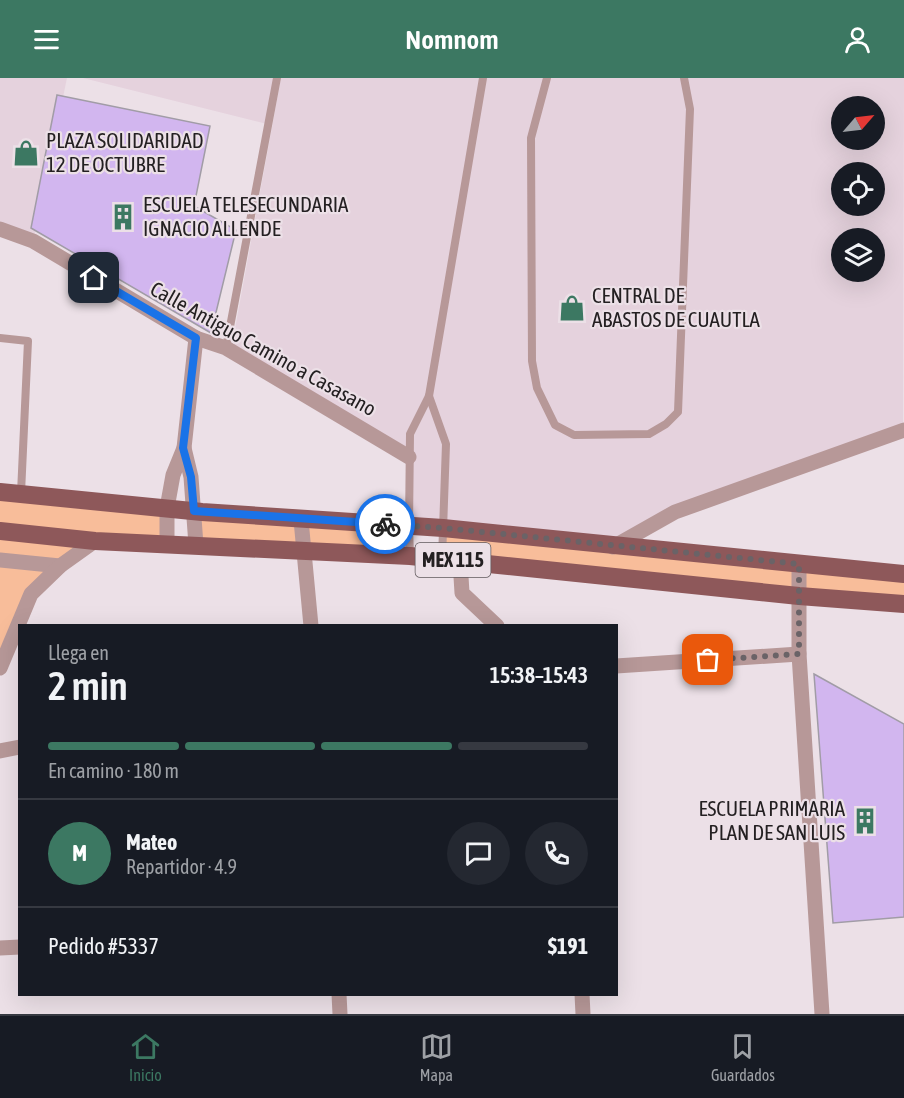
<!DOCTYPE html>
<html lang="es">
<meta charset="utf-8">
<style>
body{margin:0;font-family:"Asap Condensed",sans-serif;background:#242831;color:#f1f3f6;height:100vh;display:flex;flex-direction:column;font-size:22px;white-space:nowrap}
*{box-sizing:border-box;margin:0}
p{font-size:20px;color:#9ea1a6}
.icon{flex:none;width:33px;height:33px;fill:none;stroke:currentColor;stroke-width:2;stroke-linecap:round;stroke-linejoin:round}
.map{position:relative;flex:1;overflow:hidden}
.drawer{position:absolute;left:18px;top:546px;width:600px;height:372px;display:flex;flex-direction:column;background:#171b24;border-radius:0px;box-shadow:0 6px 24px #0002}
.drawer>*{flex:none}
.needle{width:39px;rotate:62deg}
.buttons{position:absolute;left:831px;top:18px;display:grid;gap:12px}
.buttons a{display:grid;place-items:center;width:54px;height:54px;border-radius:50%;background:#171b24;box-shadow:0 6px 24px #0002;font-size:30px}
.pin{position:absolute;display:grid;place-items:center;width:51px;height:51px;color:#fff;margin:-26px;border-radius:12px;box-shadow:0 3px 9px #0006}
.courier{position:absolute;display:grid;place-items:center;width:60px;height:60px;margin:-30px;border:4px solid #1a73e8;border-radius:50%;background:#fff;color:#222;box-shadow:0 2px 8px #0007}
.headline em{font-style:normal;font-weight:600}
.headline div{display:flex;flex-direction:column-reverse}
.headline{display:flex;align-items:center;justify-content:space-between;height:102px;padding:0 30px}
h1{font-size:39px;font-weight:600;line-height:45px}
.bar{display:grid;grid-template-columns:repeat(4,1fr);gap:9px 6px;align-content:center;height:72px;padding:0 30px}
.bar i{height:8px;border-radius:4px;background:#363941}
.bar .active{background:#3c7862}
.bar p{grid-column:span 4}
.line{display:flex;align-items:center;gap:15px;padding:0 30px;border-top:2px solid #363941}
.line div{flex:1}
.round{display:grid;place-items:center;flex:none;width:63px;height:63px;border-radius:32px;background:#242831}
header{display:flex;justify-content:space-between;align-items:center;height:78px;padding:0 30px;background:#3c7862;color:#fff;font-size:27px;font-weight:600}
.menu{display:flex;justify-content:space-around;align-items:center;height:84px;border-top:2px solid #363941;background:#171b24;font-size:16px;color:#9ea1a6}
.menu a{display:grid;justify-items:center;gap:3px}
.menu .active{color:#3c7862}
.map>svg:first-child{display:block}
.built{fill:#e5d2dd;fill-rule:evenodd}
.green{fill:#f8bd9a}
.building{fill:#d2b6ef;stroke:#a19ca6;stroke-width:1.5}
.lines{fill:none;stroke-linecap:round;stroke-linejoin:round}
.lane{stroke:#b79898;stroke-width:8}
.street{stroke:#b79898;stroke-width:15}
.primary{stroke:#8e585a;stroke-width:18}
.done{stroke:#6a6367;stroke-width:6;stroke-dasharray:0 10.8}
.route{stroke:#1a73e8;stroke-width:8}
.labels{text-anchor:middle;stroke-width:4.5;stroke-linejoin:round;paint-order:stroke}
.shield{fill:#ece0e7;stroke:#605a5d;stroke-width:1.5}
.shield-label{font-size:20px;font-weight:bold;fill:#242022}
.poi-label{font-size:21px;fill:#242022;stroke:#ece0e7;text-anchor:start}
.street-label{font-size:21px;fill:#242022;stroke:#ece0e7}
</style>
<header><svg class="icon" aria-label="menu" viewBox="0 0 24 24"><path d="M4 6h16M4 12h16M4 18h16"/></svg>Nomnom<svg class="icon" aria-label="person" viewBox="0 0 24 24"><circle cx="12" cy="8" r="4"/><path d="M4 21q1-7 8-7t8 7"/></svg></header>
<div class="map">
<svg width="904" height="936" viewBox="0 0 904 936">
<rect width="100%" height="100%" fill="#ece0e7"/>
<g class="built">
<path d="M 0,0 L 67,0 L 33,163 L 0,150 Z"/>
<path d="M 83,0 L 276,0 L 267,46 Z"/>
<path d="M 281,0 L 904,0 L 903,352 L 675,434 L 613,467 L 412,446 L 412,377 L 232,267 ZM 842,28 L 874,28 L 874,62 L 842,62 ZM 842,94 L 874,94 L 874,128 L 842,128 ZM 842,160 L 874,160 L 874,194 L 842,194 Z"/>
</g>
<g class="green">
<path d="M 0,414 L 167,430 L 167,465 L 95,463 L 31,516 L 0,590 Z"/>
<path d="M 194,433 L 409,448 L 410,478 L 196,467 Z"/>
<path d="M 443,450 L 904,496 L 904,526 L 442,481 Z"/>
</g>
<g class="building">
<path d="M 57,17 L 210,48 L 194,128 L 236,152 L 211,255 L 31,150 Z"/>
<path d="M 814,596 L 904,646 L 904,839 L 833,845 Z"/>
</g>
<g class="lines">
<g class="lane">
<path d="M 547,0 L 531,60 L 532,283 L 537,310 L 555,347 L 574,357 L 649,356 L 666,346 L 678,334 L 690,31 L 684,0"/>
<path d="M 0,260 L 28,263 L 21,415"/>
<path d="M 226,270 L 277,0"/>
<path d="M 429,318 L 446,366 L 442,481"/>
<path d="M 410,478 L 409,448 L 410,356 L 429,318 L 483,0"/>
</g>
<g class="street">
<path d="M 0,151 L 33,163 L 196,260 L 226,270 L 409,379"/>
<path d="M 184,370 L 191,399 L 196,467"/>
<path d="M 301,442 L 311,548"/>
<path d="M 167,465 L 167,430 L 173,397 L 184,370 L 196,260"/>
<path d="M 613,469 L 675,434 L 904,352"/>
<path d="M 0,482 L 60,488"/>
<path d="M 460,482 L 462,515 L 497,548"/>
<path d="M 799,486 L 799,576 L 822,936"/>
<path d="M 616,588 L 799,576"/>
<path d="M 0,590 L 31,516 L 60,488 L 95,463"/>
<path d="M 0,673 L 20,669"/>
<path d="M 0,870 L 20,869"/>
<path d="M 339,916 L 340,936"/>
<path d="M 582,916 L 583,936"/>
</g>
<g class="primary">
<path d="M 0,414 L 202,434 L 443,450 L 904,496"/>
<path d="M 0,453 L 95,463 L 410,478 L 799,518 L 904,526"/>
</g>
</g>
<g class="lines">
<path class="done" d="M 385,446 L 443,450 L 799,486 L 799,576 L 708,582"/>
<path class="route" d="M 94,200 L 196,260 L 183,370 L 191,399 L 194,433 L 385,446"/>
</g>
<defs>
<g id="shop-bare" transform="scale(2.07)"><path d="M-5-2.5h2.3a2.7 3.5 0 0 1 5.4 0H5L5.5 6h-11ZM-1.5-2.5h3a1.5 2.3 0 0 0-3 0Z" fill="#3c7862" stroke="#ece0e7" stroke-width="2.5" paint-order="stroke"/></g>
<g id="building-bare" transform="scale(2.07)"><path d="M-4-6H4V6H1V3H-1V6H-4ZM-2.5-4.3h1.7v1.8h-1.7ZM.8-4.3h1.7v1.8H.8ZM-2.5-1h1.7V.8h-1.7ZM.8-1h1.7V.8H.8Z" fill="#3c7862" stroke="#ece0e7" stroke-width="2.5" paint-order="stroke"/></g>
</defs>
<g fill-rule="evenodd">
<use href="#shop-bare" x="26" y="75"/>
<use href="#building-bare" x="123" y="139"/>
<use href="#shop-bare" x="572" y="230"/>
<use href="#building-bare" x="865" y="743"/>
</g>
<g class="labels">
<rect class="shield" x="415.5" y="465" width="75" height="34" rx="4.5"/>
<g class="shield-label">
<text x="453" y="489">MEX 115</text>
</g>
<g class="poi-label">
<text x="46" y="70">PLAZA SOLIDARIDAD<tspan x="46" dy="24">12 DE OCTUBRE</tspan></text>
<text x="143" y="134">ESCUELA TELESECUNDARIA<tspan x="143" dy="24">IGNACIO ALLENDE</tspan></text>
<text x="592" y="225">CENTRAL DE<tspan x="592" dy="24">ABASTOS DE CUAUTLA</tspan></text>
<text x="845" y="738" text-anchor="end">ESCUELA PRIMARIA<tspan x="845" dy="24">PLAN DE SAN LUIS</tspan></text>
</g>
<g class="street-label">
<text transform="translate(263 271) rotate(29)" y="7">Calle Antiguo Camino a Casasano</text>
</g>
</g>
</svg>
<div class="buttons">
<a><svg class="needle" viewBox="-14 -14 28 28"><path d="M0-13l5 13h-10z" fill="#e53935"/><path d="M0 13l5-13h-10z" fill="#9ea1a6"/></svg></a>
<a><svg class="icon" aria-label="locate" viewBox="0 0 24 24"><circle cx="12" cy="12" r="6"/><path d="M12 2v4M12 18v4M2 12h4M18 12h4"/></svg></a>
<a><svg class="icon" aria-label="layers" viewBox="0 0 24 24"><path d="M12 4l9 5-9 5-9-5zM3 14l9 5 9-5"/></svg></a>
</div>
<div class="pin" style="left:708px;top:582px;background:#ea580c"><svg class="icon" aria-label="bag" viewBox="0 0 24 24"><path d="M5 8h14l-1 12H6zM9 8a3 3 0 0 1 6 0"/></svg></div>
<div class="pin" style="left:94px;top:200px;background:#1f2937"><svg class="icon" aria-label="home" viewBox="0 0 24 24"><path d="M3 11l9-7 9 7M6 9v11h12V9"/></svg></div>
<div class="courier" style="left:385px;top:446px"><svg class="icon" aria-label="bike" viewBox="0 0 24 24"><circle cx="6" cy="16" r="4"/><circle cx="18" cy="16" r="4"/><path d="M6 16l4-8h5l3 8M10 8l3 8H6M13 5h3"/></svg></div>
<section class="drawer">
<div class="headline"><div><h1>2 min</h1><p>Llega en</p></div><em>15:38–15:43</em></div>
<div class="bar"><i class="active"></i><i class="active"></i><i class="active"></i><i></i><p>En camino · 180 m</p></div>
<div class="line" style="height:108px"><b class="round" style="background:#3c7862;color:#fff">M</b><div><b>Mateo</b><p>Repartidor · 4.9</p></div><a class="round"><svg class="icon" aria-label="chat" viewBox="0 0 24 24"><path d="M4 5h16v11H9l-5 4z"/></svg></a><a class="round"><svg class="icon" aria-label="phone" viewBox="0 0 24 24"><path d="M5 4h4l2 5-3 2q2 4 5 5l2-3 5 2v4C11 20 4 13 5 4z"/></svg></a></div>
<div class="line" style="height:78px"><div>Pedido #5337</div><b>$191</b></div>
</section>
</div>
<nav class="menu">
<a class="active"><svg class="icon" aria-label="home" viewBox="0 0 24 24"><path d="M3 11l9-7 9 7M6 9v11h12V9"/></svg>Inicio</a>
<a><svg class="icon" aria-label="map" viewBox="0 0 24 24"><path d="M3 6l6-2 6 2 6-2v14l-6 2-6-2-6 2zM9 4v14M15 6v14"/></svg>Mapa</a>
<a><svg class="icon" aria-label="saved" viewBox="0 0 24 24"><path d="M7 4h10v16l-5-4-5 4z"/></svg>Guardados</a>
</nav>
